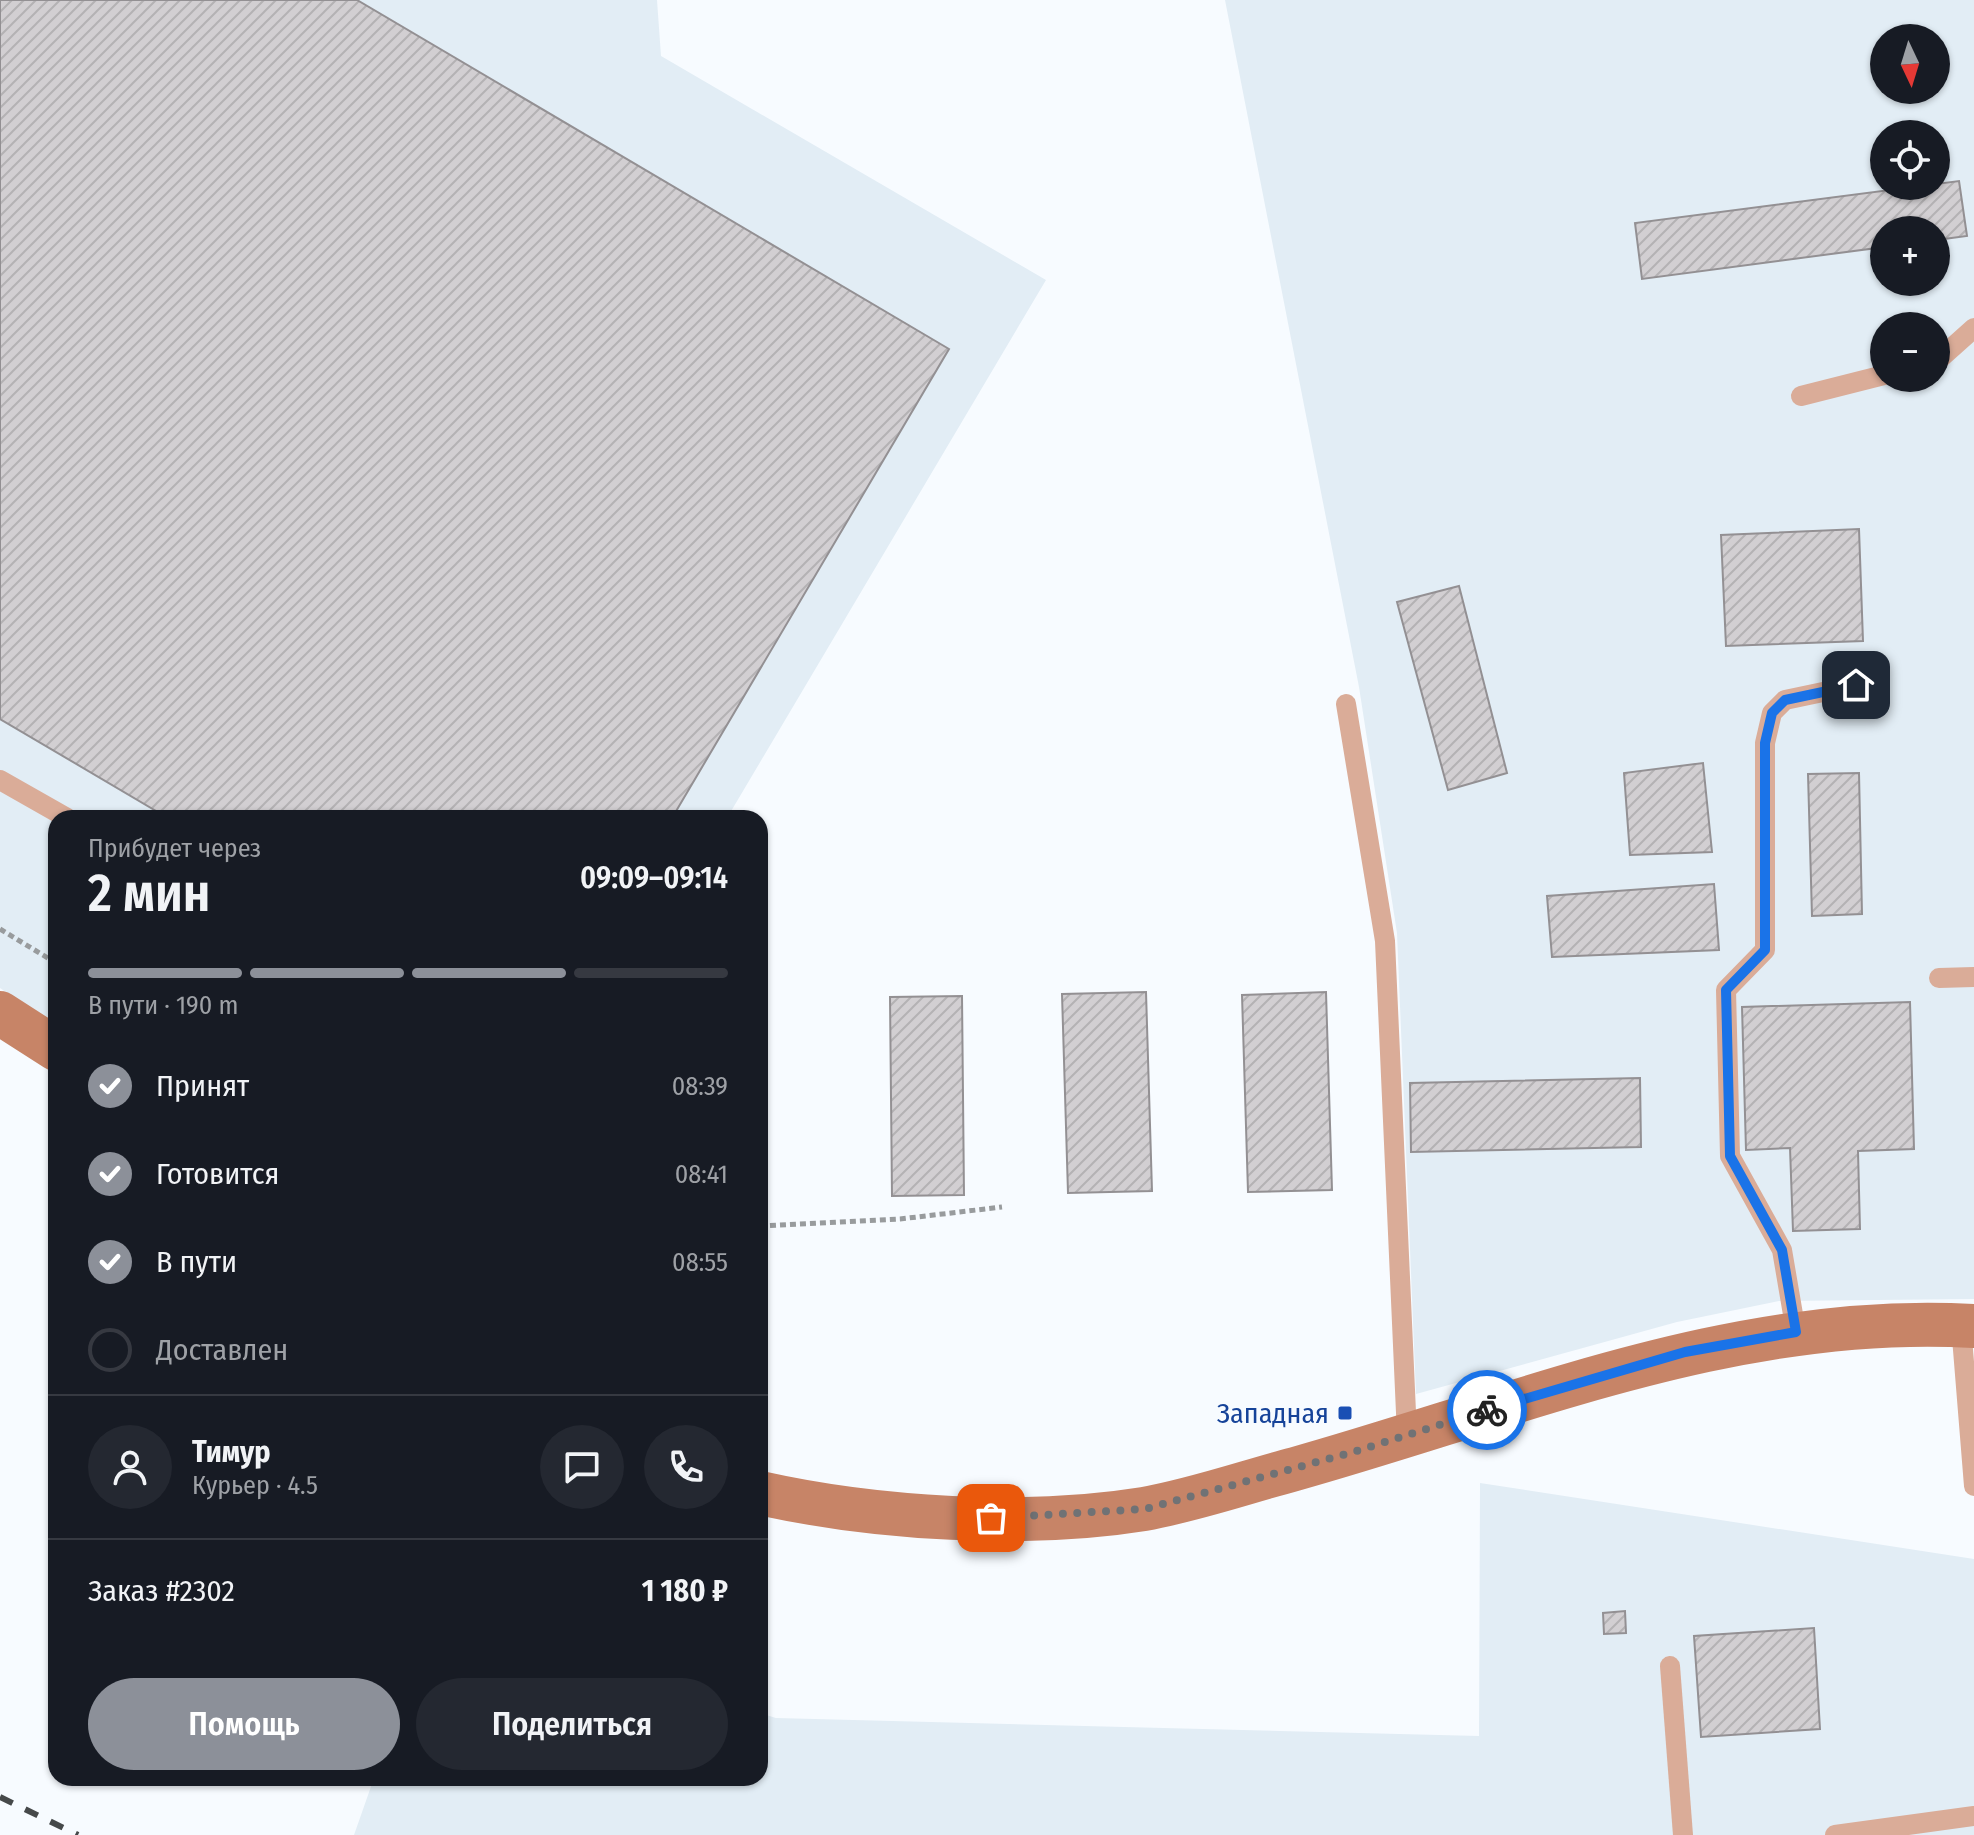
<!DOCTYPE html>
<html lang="ru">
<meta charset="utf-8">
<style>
body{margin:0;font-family:"Fira Sans Condensed",sans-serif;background:#242831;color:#f1f3f6;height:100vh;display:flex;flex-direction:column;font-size:30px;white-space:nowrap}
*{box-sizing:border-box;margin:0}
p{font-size:26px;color:#9ea1a6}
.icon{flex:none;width:44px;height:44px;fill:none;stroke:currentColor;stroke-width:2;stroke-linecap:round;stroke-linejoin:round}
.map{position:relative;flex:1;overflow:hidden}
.side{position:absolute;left:48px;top:810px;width:720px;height:976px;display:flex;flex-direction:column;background:#171b24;border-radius:24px;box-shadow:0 2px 6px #0004}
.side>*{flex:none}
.needle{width:52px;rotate:176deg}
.controls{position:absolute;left:1870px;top:24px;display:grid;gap:16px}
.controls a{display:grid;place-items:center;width:80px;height:80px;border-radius:50%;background:#171b24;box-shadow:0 2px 6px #0004;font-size:40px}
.pin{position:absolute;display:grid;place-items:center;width:68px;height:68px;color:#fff;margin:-34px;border-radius:16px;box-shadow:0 4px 12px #0006}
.courier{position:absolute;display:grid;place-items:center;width:80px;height:80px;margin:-40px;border:6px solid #1a73e8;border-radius:50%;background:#fff;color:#222;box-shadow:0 2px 10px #0007}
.summary em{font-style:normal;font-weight:600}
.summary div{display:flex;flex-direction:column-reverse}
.summary{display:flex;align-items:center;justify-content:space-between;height:136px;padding:0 40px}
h1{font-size:52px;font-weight:600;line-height:60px}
.bar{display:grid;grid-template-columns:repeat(4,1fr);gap:12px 8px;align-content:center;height:96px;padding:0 40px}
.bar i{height:10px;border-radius:6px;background:#363941}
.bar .selected{background:#8c9099}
.bar p{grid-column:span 4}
.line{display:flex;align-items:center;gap:20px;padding:0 40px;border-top:2px solid #363941}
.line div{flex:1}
.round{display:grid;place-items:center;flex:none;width:84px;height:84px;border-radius:42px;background:#242831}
ol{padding:0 40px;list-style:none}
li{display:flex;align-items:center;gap:24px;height:88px}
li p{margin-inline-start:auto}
li .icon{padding:8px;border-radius:50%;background:#8c9099;color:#fff;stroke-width:4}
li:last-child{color:#9ea1a6}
li i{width:44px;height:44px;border:4px solid #363941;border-radius:50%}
.cta{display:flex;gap:16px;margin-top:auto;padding:16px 40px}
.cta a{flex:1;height:92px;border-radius:48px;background:#8c9099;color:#fff;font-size:32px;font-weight:600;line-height:92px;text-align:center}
.cta a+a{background:#242831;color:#f1f3f6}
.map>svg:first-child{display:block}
.built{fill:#e2edf5;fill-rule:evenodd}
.building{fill:url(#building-hatch);stroke:#939093;stroke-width:2}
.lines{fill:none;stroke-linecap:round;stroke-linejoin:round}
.path{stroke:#989b9d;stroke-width:5;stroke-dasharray:6 4;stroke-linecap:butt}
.service{stroke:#daac98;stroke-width:20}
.secondary{stroke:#c78467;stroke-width:44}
.rail{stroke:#46494a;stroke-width:6;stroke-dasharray:14 14;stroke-linecap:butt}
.done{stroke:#707275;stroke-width:8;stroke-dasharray:0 14.4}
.route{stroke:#1a73e8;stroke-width:10}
.transit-dot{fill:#1a4fb4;stroke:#f7fbff;stroke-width:3}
.labels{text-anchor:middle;stroke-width:7;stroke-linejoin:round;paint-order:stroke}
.transit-label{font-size:28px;fill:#164399;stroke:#f7fbff;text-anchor:end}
</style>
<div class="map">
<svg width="1974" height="1835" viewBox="0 0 1974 1835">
<defs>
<pattern id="building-hatch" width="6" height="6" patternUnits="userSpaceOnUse" patternTransform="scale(2)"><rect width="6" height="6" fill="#d2cfd2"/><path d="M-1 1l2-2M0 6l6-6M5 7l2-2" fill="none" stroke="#b4b2b4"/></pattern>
</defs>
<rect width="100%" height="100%" fill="#f7fbff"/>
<g class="built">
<path d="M 0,0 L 657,0 L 661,56 L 1046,280 L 727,818 L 56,818 L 56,1026 L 0,988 Z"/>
<path d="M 1225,0 L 1974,0 L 1974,1299 L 1779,1301 L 1677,1322 L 1416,1394 L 1397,933 L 1359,687 ZM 1884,38 L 1936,38 L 1936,90 L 1884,90 ZM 1884,134 L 1936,134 L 1936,186 L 1884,186 ZM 1884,230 L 1936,230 L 1936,282 L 1884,282 ZM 1884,326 L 1936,326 L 1936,378 L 1884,378 Z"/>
<path d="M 1480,1483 L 1974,1559 L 1974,1835 L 354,1835 L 374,1778 L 760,1778 L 760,1713 L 776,1718 L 1479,1736 Z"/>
</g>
<g class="building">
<path d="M 0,0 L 357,0 L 949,349 L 672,818 L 168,818 L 0,719 Z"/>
<path d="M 1959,181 L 1967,236 L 1936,240 L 1936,230 L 1884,230 L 1884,247 L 1642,279 L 1635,223 Z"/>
<path d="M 1859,529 L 1863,641 L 1726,646 L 1721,535 Z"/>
<path d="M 1459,586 L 1507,773 L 1448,790 L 1397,602 Z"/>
<path d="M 1703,763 L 1712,852 L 1630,855 L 1624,773 Z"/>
<path d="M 1859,773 L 1862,914 L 1812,916 L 1808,774 Z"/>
<path d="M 1714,884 L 1719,950 L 1552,957 L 1547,896 Z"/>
<path d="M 1146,992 L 1152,1191 L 1068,1193 L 1062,994 Z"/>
<path d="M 1326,992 L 1332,1190 L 1248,1192 L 1242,995 Z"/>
<path d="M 962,996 L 964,1195 L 892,1196 L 890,997 Z"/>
<path d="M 1910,1002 L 1914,1149 L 1858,1151 L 1860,1229 L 1793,1231 L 1790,1148 L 1746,1150 L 1742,1007 Z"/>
<path d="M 1640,1078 L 1641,1147 L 1411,1152 L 1410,1083 Z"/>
<path d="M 1625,1611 L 1626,1633 L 1604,1634 L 1603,1613 Z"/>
<path d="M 1814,1628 L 1820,1729 L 1701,1737 L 1694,1636 Z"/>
</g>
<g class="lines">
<g class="path">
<path d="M 0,929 L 56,963"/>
<path d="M 760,1226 L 900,1219 L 1002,1207"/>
</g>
<g class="service">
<path d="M 1936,362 L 1974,328"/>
<path d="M 1801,396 L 1884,375"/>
<path d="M 1346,704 L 1385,941 L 1407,1435"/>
<path d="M 0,780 L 67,818"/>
<path d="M 1939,978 L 1974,977"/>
<path d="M 1961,1325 L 1974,1486"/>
<path d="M 1796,1332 L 1782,1250 L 1730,1156 L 1726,990 L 1765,950 L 1765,743 L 1772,713 L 1785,700 L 1880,680"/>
<path d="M 1670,1666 L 1683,1835"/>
<path d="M 1835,1835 L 1974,1816"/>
</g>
<g class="secondary">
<path d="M 0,1013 L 56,1049"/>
<path d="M 760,1493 C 876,1519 1027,1528 1144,1509 C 1195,1500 1246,1482 1295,1469 C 1519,1406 1737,1312 1974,1326"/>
</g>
<path class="rail" d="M 0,1797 L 78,1835"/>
</g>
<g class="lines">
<path class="done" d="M 991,1518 L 1145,1509 L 1350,1453 L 1487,1410"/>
<path class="route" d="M 1487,1410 L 1685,1352 L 1796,1332 L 1782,1250 L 1730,1156 L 1726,990 L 1765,950 L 1765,743 L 1772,713 L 1785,700 L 1856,685"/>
</g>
<rect class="transit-dot" x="1337" y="1405" width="16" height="16" rx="4"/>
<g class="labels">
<g class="transit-label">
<text x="1329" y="1423">Западная</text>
</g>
</g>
</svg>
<div class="controls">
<a><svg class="needle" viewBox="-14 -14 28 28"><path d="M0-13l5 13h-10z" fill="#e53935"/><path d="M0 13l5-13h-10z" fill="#9ea1a6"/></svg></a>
<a><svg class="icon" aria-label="locate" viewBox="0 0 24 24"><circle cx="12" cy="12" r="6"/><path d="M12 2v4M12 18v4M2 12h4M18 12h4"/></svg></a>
<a>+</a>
<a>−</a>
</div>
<div class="pin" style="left:991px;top:1518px;background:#ea580c"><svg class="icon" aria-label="bag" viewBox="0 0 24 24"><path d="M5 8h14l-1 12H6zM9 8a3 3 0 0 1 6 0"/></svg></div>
<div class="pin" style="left:1856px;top:685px;background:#1f2937"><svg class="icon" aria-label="home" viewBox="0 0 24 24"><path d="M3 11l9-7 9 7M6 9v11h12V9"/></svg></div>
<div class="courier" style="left:1487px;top:1410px"><svg class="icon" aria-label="bike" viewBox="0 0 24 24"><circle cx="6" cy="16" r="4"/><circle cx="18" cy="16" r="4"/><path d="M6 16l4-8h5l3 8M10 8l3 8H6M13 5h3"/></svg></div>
<section class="side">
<div class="summary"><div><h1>2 мин</h1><p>Прибудет через</p></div><em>09:09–09:14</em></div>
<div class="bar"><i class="selected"></i><i class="selected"></i><i class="selected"></i><i></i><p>В пути · 190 m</p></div>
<ol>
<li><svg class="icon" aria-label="check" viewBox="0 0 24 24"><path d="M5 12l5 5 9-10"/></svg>Принят<p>08:39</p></li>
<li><svg class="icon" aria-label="check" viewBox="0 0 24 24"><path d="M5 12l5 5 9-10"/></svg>Готовится<p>08:41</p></li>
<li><svg class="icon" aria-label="check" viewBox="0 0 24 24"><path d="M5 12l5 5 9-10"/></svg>В пути<p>08:55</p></li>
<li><i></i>Доставлен</li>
</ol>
<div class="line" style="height:144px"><a class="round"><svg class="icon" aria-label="person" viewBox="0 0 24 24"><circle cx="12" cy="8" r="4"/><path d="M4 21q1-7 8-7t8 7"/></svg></a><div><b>Тимур</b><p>Курьер · 4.5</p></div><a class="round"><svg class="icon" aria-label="chat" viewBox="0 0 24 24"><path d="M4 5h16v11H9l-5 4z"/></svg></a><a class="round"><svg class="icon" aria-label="phone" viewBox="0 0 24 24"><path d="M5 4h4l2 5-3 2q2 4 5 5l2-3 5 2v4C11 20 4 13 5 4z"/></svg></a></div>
<div class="line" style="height:104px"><div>Заказ #2302</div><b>1 180 ₽</b></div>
<div class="cta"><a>Помощь</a><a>Поделиться</a></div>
</section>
</div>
